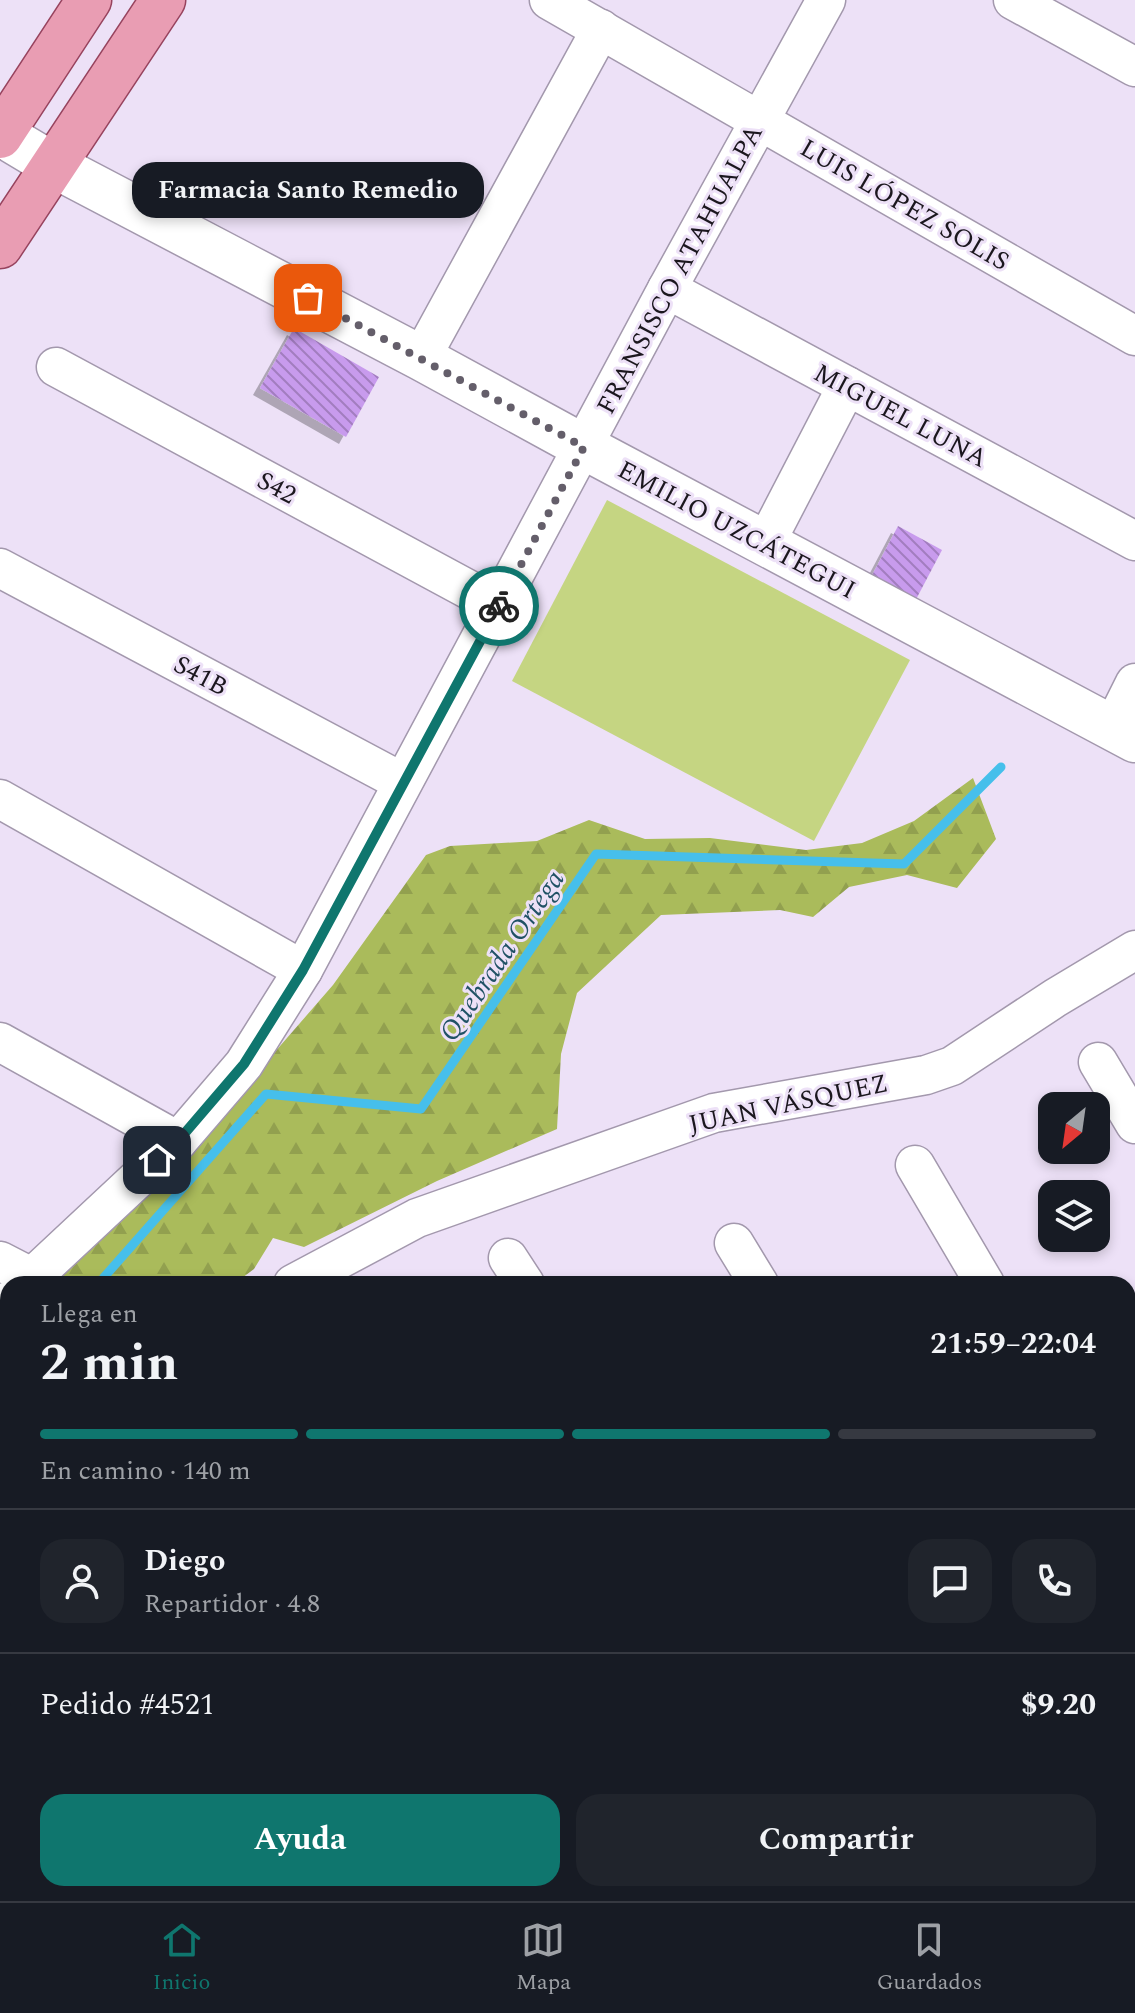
<!DOCTYPE html>
<html lang="es">
<meta charset="utf-8">
<style>
body{margin:0;font-family:Spectral,serif;background:#20242c;color:#f1f3f6;height:100vh;display:flex;flex-direction:column;font-size:30px;white-space:nowrap}
*{box-sizing:border-box;margin:0}
p{font-size:26px;color:#9ea1a6}
.icon{flex:none;width:44px;height:44px;fill:none;stroke:currentColor;stroke-width:2;stroke-linecap:round;stroke-linejoin:round}
.map{position:relative;flex:1;overflow:hidden}
.details{position:absolute;left:0px;top:1276px;width:1136px;height:626px;display:flex;flex-direction:column;background:#171b24;border-radius:24px 24px 0 0;box-shadow:0 4px 12px #0003}
.details>*{flex:none}
.needle{width:52px;rotate:209deg}
.buttons{position:absolute;left:1038px;top:1092px;display:grid;gap:16px}
.buttons a{display:grid;place-items:center;width:72px;height:72px;border-radius:16px;background:#171b24;box-shadow:0 4px 12px #0003;font-size:40px}
.pin{position:absolute;display:grid;place-items:center;width:68px;height:68px;color:#fff;margin:-34px;border-radius:16px;box-shadow:0 4px 12px #0006}
.courier{position:absolute;display:grid;place-items:center;width:80px;height:80px;margin:-40px;border:6px solid #0f766e;border-radius:50%;background:#fff;color:#222;box-shadow:0 2px 10px #0007}
.bubble{position:absolute;height:56px;border-radius:24px;background:#171b24;box-shadow:0 4px 12px #0003;font-size:26px;font-weight:700;line-height:56px;text-align:center}
.head em{font-style:normal;font-weight:700}
.head div{display:flex;flex-direction:column-reverse}
.head{display:flex;align-items:center;justify-content:space-between;height:136px;padding:0 40px}
h1{font-size:52px;font-weight:700;line-height:60px}
.bar{display:grid;grid-template-columns:repeat(4,1fr);gap:12px 8px;align-content:center;height:96px;padding:0 40px}
.bar i{height:10px;border-radius:6px;background:#363941}
.bar .on{background:#0f766e}
.bar p{grid-column:span 4}
.line{display:flex;align-items:center;gap:20px;padding:0 40px;border-top:2px solid #363941}
.line div{flex:1}
.round{display:grid;place-items:center;flex:none;width:84px;height:84px;border-radius:24px;background:#20242c}
.primary-button{display:flex;gap:16px;margin-top:auto;padding:16px 40px}
.primary-button a{flex:1;height:92px;border-radius:24px;background:#0f766e;color:#fff;font-size:32px;font-weight:700;line-height:92px;text-align:center}
.primary-button a+a{background:#20242c;color:#f1f3f6}
.tab-bar{display:flex;justify-content:space-around;align-items:center;height:112px;border-top:2px solid #363941;background:#171b24;font-size:22px;color:#9ea1a6}
.tab-bar a{display:grid;justify-items:center;gap:4px}
.tab-bar .on{color:#0f766e}
.map>svg:first-child{display:block}
.forest{fill:url(#forest-firs)}
.garden{fill:#c5d582}
.lines{fill:none;stroke-linecap:round;stroke-linejoin:round}
.stream{stroke:#46bfeb;stroke-width:9}
.building{fill:url(#building-back-hatch);filter:url(#shadow)}
.street-casing{stroke:#a398ad;stroke-width:41}
.secondary-casing{stroke:#a398ad;stroke-width:47}
.primary-casing{stroke:#97435e;stroke-width:47}
.street{stroke:#fff;stroke-width:38}
.secondary{stroke:#fff;stroke-width:44}
.primary{stroke:#e99db3;stroke-width:44}
.done{stroke:#645e6a;stroke-width:8;stroke-dasharray:0 14.4}
.route{stroke:#0f766e;stroke-width:10}
.labels{text-anchor:middle;stroke-width:6;stroke-linejoin:round;paint-order:stroke}
.street-label{font-size:26px;fill:#1b171e;stroke:#ede1f7}
.water-label{font-size:28px;font-style:italic;fill:#215265;stroke:#ede1f7}
</style>
<div class="map">
<svg width="1135" height="1901" viewBox="0 0 1135 1901">
<defs>
<pattern id="forest-firs" width="22" height="20" patternUnits="userSpaceOnUse" patternTransform="scale(2)"><rect width="22" height="20" fill="#aabb5b"/><path d="M5 1l3.5 6h-7zM16 11l3.5 6h-7z" fill="#92a04f"/></pattern>
<pattern id="building-back-hatch" width="6" height="6" patternUnits="userSpaceOnUse" patternTransform="scale(2)"><rect width="6" height="6" fill="#c89bed"/><path d="M-1 5l2 2M0 0l6 6M5-1l2 2" fill="none" stroke="#a27dbf"/></pattern>
<filter id="shadow"><feDropShadow dx="-7" dy="7" stdDeviation="0" flood-color="#0004"/></filter>
</defs>
<rect width="100%" height="100%" fill="#ede1f7"/>
<g class="forest">
<path d="M 973,778 L 996,839 L 957,888 L 907,875 L 849,887 L 813,917 L 780,910 L 661,915 L 577,993 L 561,1054 L 557,1129 L 437,1181 L 304,1247 L 273,1238 L 254,1269 L 234,1284 L 53,1284 L 188,1152 L 333,985 L 426,855 L 450,846 L 537,841 L 589,820 L 645,839 L 710,838 L 806,850 L 862,843 L 914,821 Z"/>
<path d="M 8,1334 L 8,1557 L 0,1569 L 0,1343 Z"/>
</g>
<path class="garden" d="M 607,500 L 910,660 L 814,841 L 512,681 Z"/>
<g class="lines">
<g class="stream">
<path d="M 98,1284 L 266,1094 L 421,1109 L 596,854 L 904,864 L 1001,767"/>
<path d="M 0,1395 L 8,1386"/>
</g>
</g>
<g class="building">
<path d="M 294,328 L 379,377 L 346,437 L 260,388 Z"/>
<path d="M 898,526 L 942,550 L 912,607 L 868,583 Z"/>
</g>
<g class="lines">
<g class="street-casing">
<g id="street">
<path d="M 549,0 L 1135,336"/>
<path d="M 1013,0 L 1135,67"/>
<path d="M 667,289 L 1135,541"/>
<path d="M 421,358 L 601,29"/>
<path d="M 56,367 L 499,606"/>
<path d="M 765,544 L 847,386"/>
<path d="M 0,568 L 402,782"/>
<path d="M 1112,729 L 1135,683"/>
<path d="M 0,799 L 303,970"/>
<path d="M 0,1042 L 178,1141"/>
<path d="M 1098,1062 L 1135,1124"/>
<path d="M 915,1165 L 985,1284"/>
<path d="M 734,1243 L 759,1284"/>
<path d="M 508,1258 L 525,1284"/>
<path d="M 0,1261 L 31,1277"/>
<path d="M 25,1284 L 178,1141 L 244,1064 L 303,970 L 667,289 L 826,0"/>
<path d="M 293,1284 L 417,1218 L 714,1113 L 926,1075 L 952,1066 L 1055,998 L 1135,950"/>
<path d="M 0,1309 L 8,1301"/>
<path d="M 1128,1522 L 1135,1534"/>
<path d="M 1128,1586 L 1135,1583"/>
<path d="M 0,1604 L 8,1591"/>
<path d="M 1128,1818 L 1135,1813"/>
<path d="M 199,1894 L 203,1901"/>
<path d="M 417,1894 L 422,1901"/>
<path d="M 667,1894 L 671,1901"/>
<path d="M 916,1894 L 921,1901"/>
<path d="M 596,1901 L 608,1894"/>
<path d="M 991,1901 L 1003,1894"/>
</g>
</g>
<g class="secondary-casing">
<path id="secondary" d="M 1,134 L 53,165 L 421,358 L 584,447 L 1135,740"/>
</g>
<g class="primary-casing">
<g id="primary">
<path d="M 0,136 L 89,0"/>
<path d="M 0,246 L 163,0"/>
</g>
</g>
<use href="#street" class="street"/>
<use href="#secondary" class="secondary"/>
<use href="#primary" class="primary"/>
</g>
<g class="lines">
<path class="done" d="M 308,298 L 584,447 L 499,606"/>
<path class="route" d="M 157,1160 L 178,1141 L 244,1064 L 303,970 L 499,606"/>
</g>
<g class="labels">
<g class="street-label">
<text transform="translate(905 204) rotate(30)" y="9">LUIS LÓPEZ SOLIS</text>
<text transform="translate(679 269) rotate(-62)" y="9">FRANSISCO ATAHUALPA</text>
<text transform="translate(901 415) rotate(28)" y="9">MIGUEL LUNA</text>
<text transform="translate(277 487) rotate(28)" y="9">S42</text>
<text transform="translate(737 529) rotate(28)" y="9">EMILIO UZCÁTEGUI</text>
<text transform="translate(201 675) rotate(28)" y="9">S41B</text>
<text transform="translate(788 1103) rotate(-12)" y="9">JUAN VÁSQUEZ</text>
</g>
<g class="water-label">
<text transform="translate(501 955) rotate(-56)" y="10">Quebrada Ortega</text>
</g>
</g>
</svg>
<div class="buttons">
<a><svg class="needle" viewBox="-14 -14 28 28"><path d="M0-13l5 13h-10z" fill="#e53935"/><path d="M0 13l5-13h-10z" fill="#9ea1a6"/></svg></a>
<a><svg class="icon" aria-label="layers" viewBox="0 0 24 24"><path d="M12 4l9 5-9 5-9-5zM3 14l9 5 9-5"/></svg></a>
</div>
<div class="pin" style="left:308px;top:298px;background:#ea580c"><svg class="icon" aria-label="bag" viewBox="0 0 24 24"><path d="M5 8h14l-1 12H6zM9 8a3 3 0 0 1 6 0"/></svg></div>
<div class="pin" style="left:157px;top:1160px;background:#1f2937"><svg class="icon" aria-label="home" viewBox="0 0 24 24"><path d="M3 11l9-7 9 7M6 9v11h12V9"/></svg></div>
<div class="courier" style="left:499px;top:606px"><svg class="icon" aria-label="bike" viewBox="0 0 24 24"><circle cx="6" cy="16" r="4"/><circle cx="18" cy="16" r="4"/><path d="M6 16l4-8h5l3 8M10 8l3 8H6M13 5h3"/></svg></div>
<div class="bubble" style="left:132px;top:162px;width:352px">Farmacia Santo Remedio</div>
<section class="details">
<div class="head"><div><h1>2 min</h1><p>Llega en</p></div><em>21:59–22:04</em></div>
<div class="bar"><i class="on"></i><i class="on"></i><i class="on"></i><i></i><p>En camino · 140 m</p></div>
<div class="line" style="height:144px"><a class="round"><svg class="icon" aria-label="person" viewBox="0 0 24 24"><circle cx="12" cy="8" r="4"/><path d="M4 21q1-7 8-7t8 7"/></svg></a><div><b>Diego</b><p>Repartidor · 4.8</p></div><a class="round"><svg class="icon" aria-label="chat" viewBox="0 0 24 24"><path d="M4 5h16v11H9l-5 4z"/></svg></a><a class="round"><svg class="icon" aria-label="phone" viewBox="0 0 24 24"><path d="M5 4h4l2 5-3 2q2 4 5 5l2-3 5 2v4C11 20 4 13 5 4z"/></svg></a></div>
<div class="line" style="height:104px"><div>Pedido #4521</div><b>$9.20</b></div>
<div class="primary-button"><a>Ayuda</a><a>Compartir</a></div>
</section>
</div>
<nav class="tab-bar">
<a class="on"><svg class="icon" aria-label="home" viewBox="0 0 24 24"><path d="M3 11l9-7 9 7M6 9v11h12V9"/></svg>Inicio</a>
<a><svg class="icon" aria-label="map" viewBox="0 0 24 24"><path d="M3 6l6-2 6 2 6-2v14l-6 2-6-2-6 2zM9 4v14M15 6v14"/></svg>Mapa</a>
<a><svg class="icon" aria-label="saved" viewBox="0 0 24 24"><path d="M7 4h10v16l-5-4-5 4z"/></svg>Guardados</a>
</nav>
